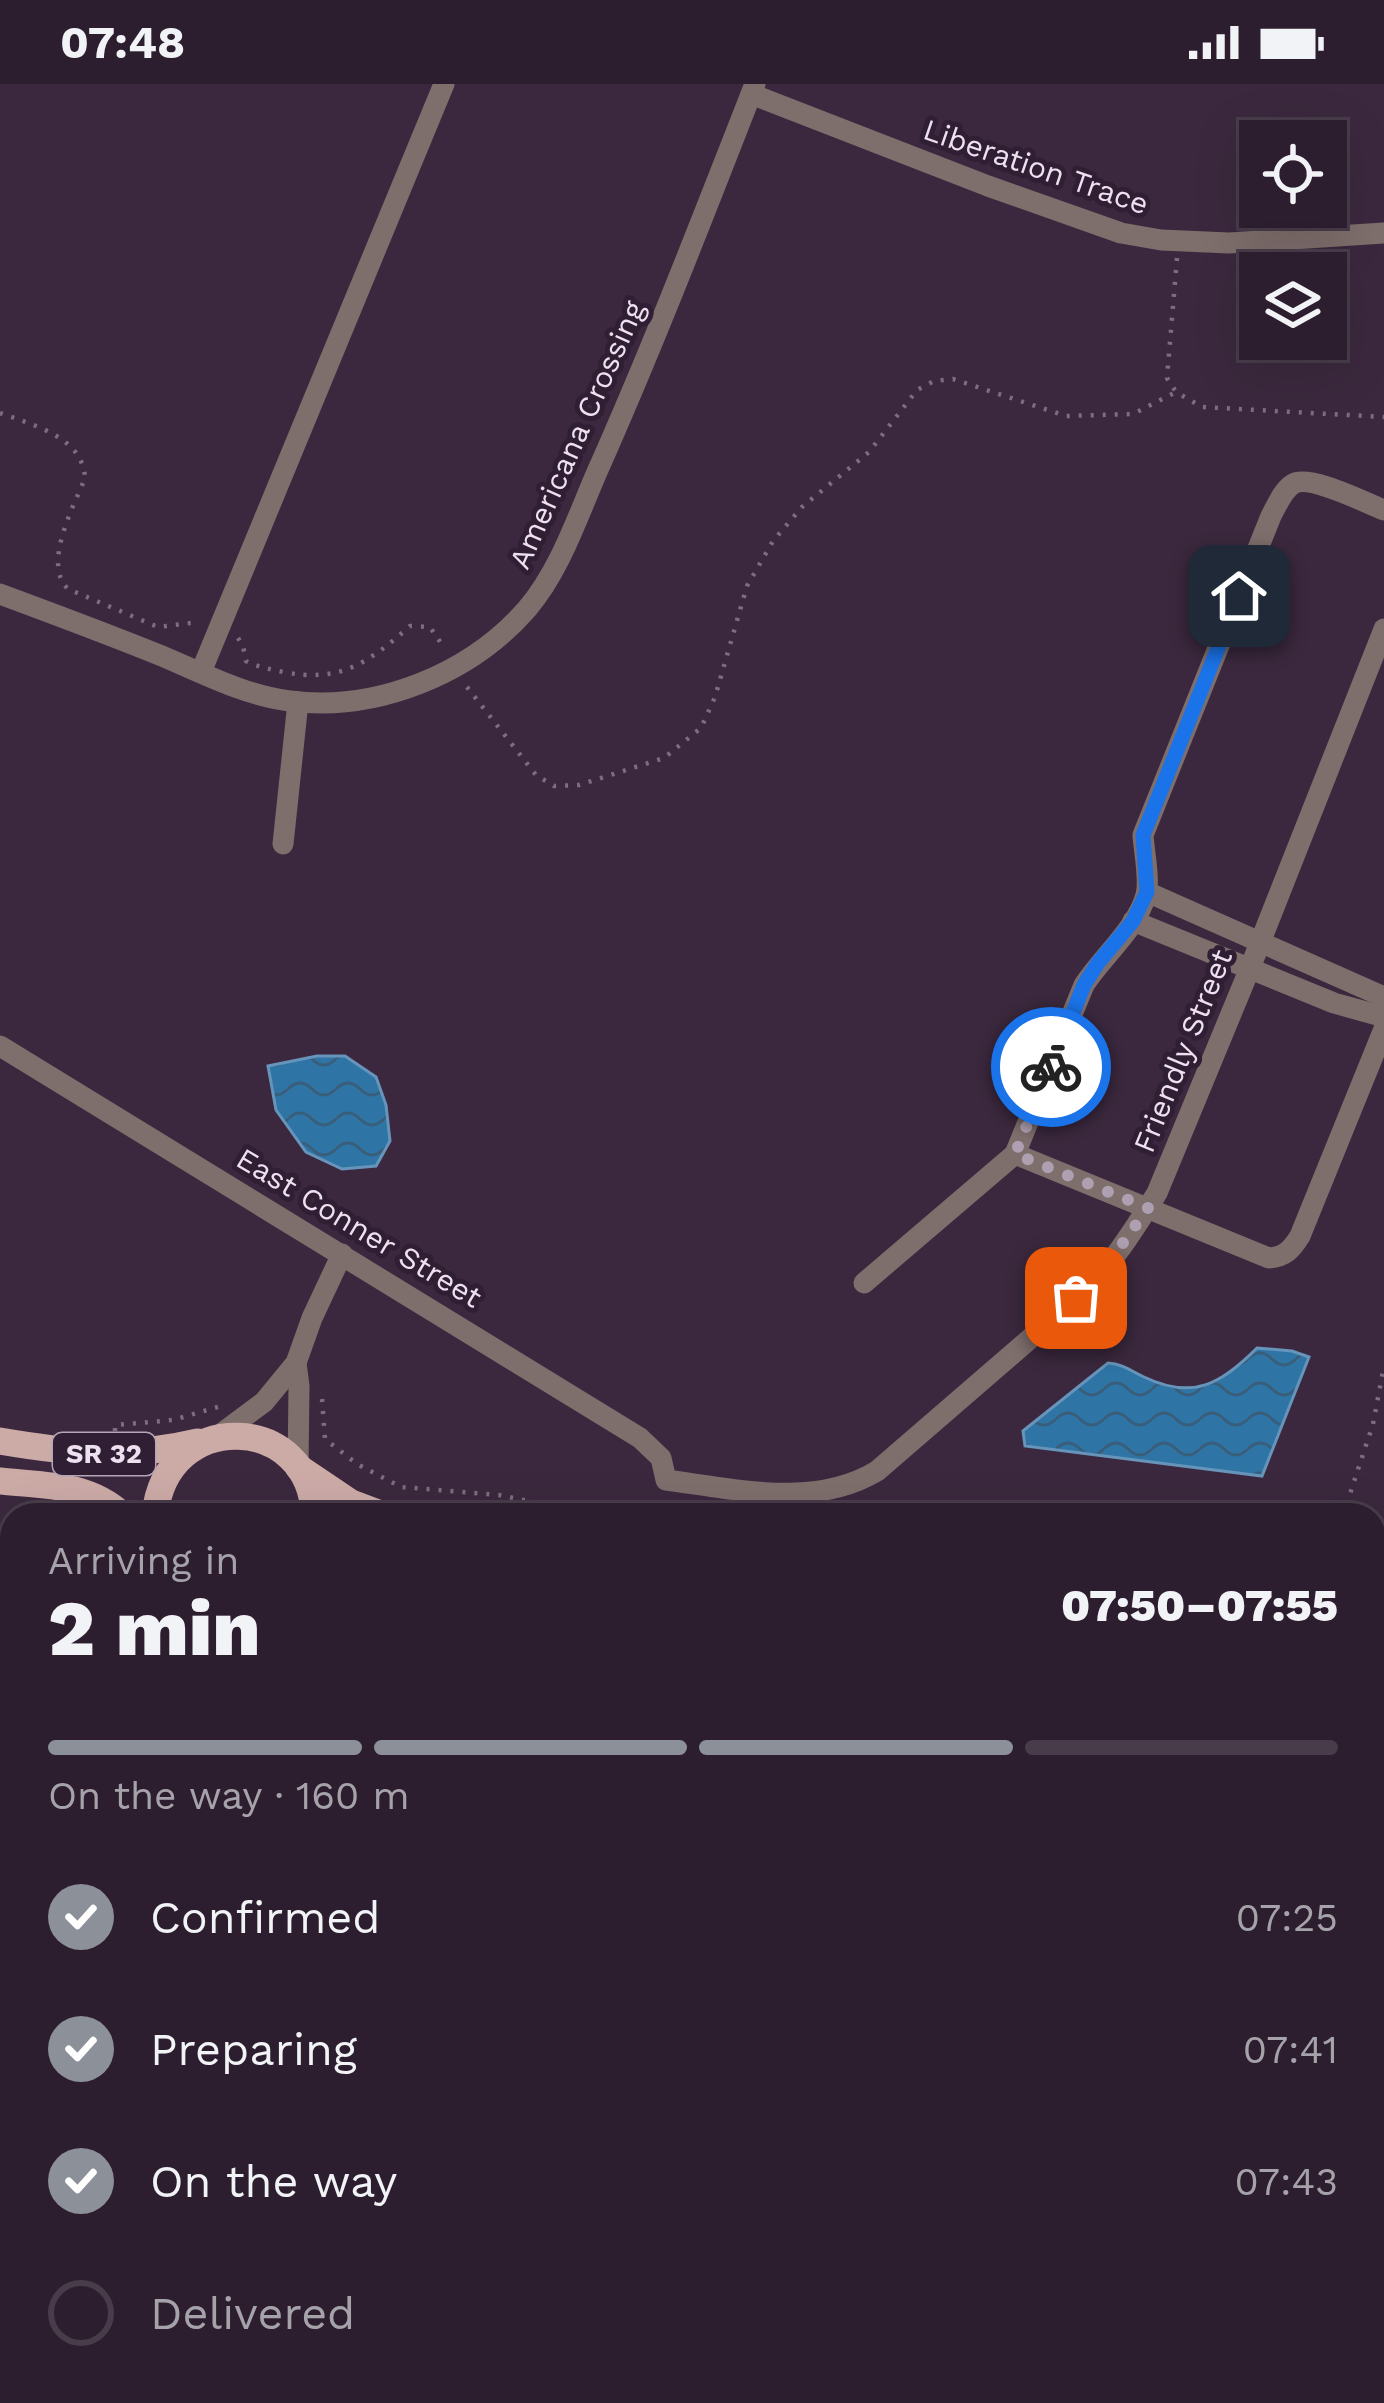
<!DOCTYPE html>
<meta charset="utf-8">
<style>
body{margin:0;font-family:"Work Sans",sans-serif;background:#342736;color:#f1f3f6;height:100vh;display:flex;flex-direction:column;font-size:45px;white-space:nowrap}
*{box-sizing:border-box;margin:0}
p{font-size:39px;color:#a6a2aa}
.icon{flex:none;width:66px;height:66px;fill:none;stroke:currentColor;stroke-width:2;stroke-linecap:round;stroke-linejoin:round}
.map{position:relative;flex:1;overflow:hidden}
.drawer{position:absolute;left:0px;top:1419px;width:1386px;height:900px;display:flex;flex-direction:column;background:#2c1e2e;border-radius:36px 36px 0 0;box-shadow:0 12px 48px #0002,0 0 0 3px #483c4a}
.drawer>*{flex:none}
.tools{position:absolute;left:1239px;top:36px;display:grid;gap:24px}
.tools a{display:grid;place-items:center;width:108px;height:108px;border-radius:0px;background:#2c1e2e;box-shadow:0 12px 48px #0002,0 0 0 3px #483c4a;font-size:60px}
.pin{position:absolute;display:grid;place-items:center;width:102px;height:102px;color:#fff;margin:-51px;border-radius:24px;box-shadow:0 6px 18px #0006}
.courier{position:absolute;display:grid;place-items:center;width:120px;height:120px;margin:-60px;border:9px solid #1a73e8;border-radius:50%;background:#fff;color:#222;box-shadow:0 3px 15px #0007}
.head em{font-style:normal;font-weight:800}
.head div{display:flex;flex-direction:column-reverse}
.head{display:flex;align-items:center;justify-content:space-between;height:204px;padding:0 48px}
h1{font-size:78px;font-weight:800;line-height:90px}
.bar{display:grid;grid-template-columns:repeat(4,1fr);gap:18px 12px;align-content:center;height:144px;padding:0 48px}
.bar i{height:15px;border-radius:9px;background:#483c4a}
.bar .active{background:#8c9099}
.bar p{grid-column:span 4}
ol{padding:0 48px;list-style:none}
li{display:flex;align-items:center;gap:36px;height:132px}
li p{margin-inline-start:auto}
li .icon{padding:12px;border-radius:50%;background:#8c9099;color:#fff;stroke-width:4}
li:last-child{color:#a6a2aa}
li i{width:66px;height:66px;border:6px solid #483c4a;border-radius:50%}
.status{display:flex;justify-content:space-between;align-items:center;height:84px;padding:0 60px;background:#2c1e2e;direction:ltr}
.status svg{height:33px;fill:currentColor}
.map>svg:first-child{display:block}
.water{fill:url(#water-waves);stroke:#6794ba;stroke-width:3}
.lines{fill:none;stroke-linecap:round;stroke-linejoin:round}
.path{stroke:#7e6d80;stroke-width:4.5;stroke-dasharray:3 9;stroke-linecap:butt}
.minor{stroke:#7e6e6c;stroke-width:21}
.major{stroke:#ccaba7;stroke-width:27}
.done{stroke:#afa0b1;stroke-width:12;stroke-dasharray:0 21.6}
.route{stroke:#1a73e8;stroke-width:15}
.labels{text-anchor:middle;stroke-width:10;stroke-linejoin:round;paint-order:stroke}
.shield{fill:#301e34;stroke:#b4a6b7;stroke-width:3}
.shield-label{font-size:27px;font-weight:bold;fill:#ede0ef}
.street-label{font-size:30px;fill:#ede0ef;stroke:#301e34}
</style>
<div class="status"><b>07:48</b><svg viewBox="0 0 49 12"><path d="M0 12V9h3v3zM5 12V6h3v6zM10 12V3h3v9zM15 12V0h3v12zM26 1h20v11H26zM47 4h2v5h-2z"/></svg></div>
<div class="map">
<svg width="1384" height="2319" viewBox="0 0 1384 2319">
<defs>
<pattern id="water-waves" width="16" height="10" patternUnits="userSpaceOnUse" patternTransform="scale(3)"><rect width="16" height="10" fill="#2e74a4"/><path d="M0 5q4-4 8 0t8 0" fill="none" stroke="#395e7b"/></pattern>
</defs>
<rect width="100%" height="100%" fill="#3b283e"/>
<g class="water">
<path d="M 317,972 L 345,972 L 376,993 L 386,1021 L 390,1057 L 376,1082 L 342,1085 L 306,1068 L 276,1026 L 268,982 Z"/>
<path d="M 1257,1264 L 1292,1267 L 1309,1273 L 1262,1392 L 1025,1362 L 1023,1347 L 1108,1279 C 1123,1280 1131,1287 1144,1293 C 1194,1317 1222,1299 1257,1264 Z"/>
</g>
<g class="lines">
<g class="path">
<path d="M 1177,174 L 1167,294 L 1176,308 L 1202,323 L 1384,333"/>
<path d="M 0,329 C 33,341 83,353 85,394 C 74,422 42,480 68,505 L 158,543 L 199,538"/>
<path d="M 238,554 L 243,562 L 246,577 C 258,583 270,585 283,588 C 341,599 368,579 410,542 L 430,543 L 445,565"/>
<path d="M 467,603 L 536,691 L 554,702 L 579,701 L 664,674 L 701,644 L 715,613 L 747,502 L 773,457 L 802,423 L 869,368 L 917,306 L 934,297 L 953,295 L 1066,332 L 1133,330 L 1176,308"/>
<path d="M 322,1315 L 325,1355 L 357,1380 L 401,1403 L 499,1411 L 598,1431"/>
<path d="M 115,1347 L 115,1341 L 173,1336 L 221,1322"/>
<path d="M 1343,1431 L 1373,1340 L 1384,1282"/>
</g>
<g class="minor">
<path d="M 751,10 L 988,102 L 1121,149 L 1161,156 L 1229,159 L 1384,149"/>
<path d="M 0,510 C 54,530 108,550 162,572 C 202,589 246,612 290,617 C 377,628 470,590 527,525 C 560,486 577,434 597,388 C 654,260 704,130 755,0"/>
<path d="M 201,588 L 444,0"/>
<path d="M 283,760 L 298,618"/>
<path d="M 1147,808 L 1384,913"/>
<path d="M 1133,837 L 1334,919 L 1384,933"/>
<path d="M 0,962 L 640,1354 L 661,1374 L 666,1396 C 735,1405 814,1425 877,1387 L 1077,1214 C 1110,1184 1133,1147 1157,1109 L 1250,884 L 1384,545"/>
<path d="M 1015,1070 L 1269,1174 C 1285,1173 1292,1165 1300,1152 L 1384,945"/>
<path d="M 864,1199 L 1015,1070 L 1084,901 C 1103,872 1137,844 1146,811 C 1150,796 1144,767 1143,751 L 1271,432 C 1277,421 1283,406 1293,400 C 1309,390 1366,419 1384,426"/>
<path d="M 296,1279 L 299,1302 L 298,1383"/>
<path d="M 217,1353 L 264,1318 L 296,1279 L 312,1234 L 342,1170"/>
<path d="M 0,2013 L 12,1984"/>
</g>
<g class="major">
<path d="M 0,1357 C 70,1369 127,1375 198,1358"/>
<path d="M 299,1384 L 351,1419 L 383,1431"/>
<path d="M 0,1397 C 45,1402 87,1399 122,1431"/>
<path d="M 155,1431 C 166,1322 312,1330 314,1431"/>
<path d="M 1374,1482 L 1384,1456"/>
<path d="M 1374,1636 L 1384,1584"/>
<path d="M 1374,1719 L 1384,1734"/>
<path d="M 1374,1822 L 1384,1824"/>
</g>
</g>
<g class="lines">
<path class="done" d="M 1051,983 L 1015,1070 L 1148,1124 L 1098,1194 L 1076,1214"/>
<path class="route" d="M 1051,983 L 1084,901 L 1098,879 L 1133,837 L 1147,808 L 1143,751 L 1239,512"/>
</g>
<g class="labels">
<rect class="shield" x="53" y="1349" width="102" height="42" rx="9"/>
<g class="shield-label">
<text x="104" y="1379">SR 32</text>
</g>
<g class="street-label">
<text transform="translate(1036 83) rotate(19)" y="10">Liberation Trace</text>
<text transform="translate(577 351) rotate(-66)" y="10">Americana Crossing</text>
<text transform="translate(1183 967) rotate(-68)" y="10">Friendly Street</text>
<text transform="translate(359 1144) rotate(31)" y="10">East Conner Street</text>
</g>
</g>
</svg>
<div class="tools">
<a><svg class="icon" aria-label="locate" viewBox="0 0 24 24"><circle cx="12" cy="12" r="6"/><path d="M12 2v4M12 18v4M2 12h4M18 12h4"/></svg></a>
<a><svg class="icon" aria-label="layers" viewBox="0 0 24 24"><path d="M12 4l9 5-9 5-9-5zM3 14l9 5 9-5"/></svg></a>
</div>
<div class="pin" style="left:1076px;top:1214px;background:#ea580c"><svg class="icon" aria-label="bag" viewBox="0 0 24 24"><path d="M5 8h14l-1 12H6zM9 8a3 3 0 0 1 6 0"/></svg></div>
<div class="pin" style="left:1239px;top:512px;background:#1f2937"><svg class="icon" aria-label="home" viewBox="0 0 24 24"><path d="M3 11l9-7 9 7M6 9v11h12V9"/></svg></div>
<div class="courier" style="left:1051px;top:983px"><svg class="icon" aria-label="bike" viewBox="0 0 24 24"><circle cx="6" cy="16" r="4"/><circle cx="18" cy="16" r="4"/><path d="M6 16l4-8h5l3 8M10 8l3 8H6M13 5h3"/></svg></div>
<section class="drawer">
<div class="head"><div><h1>2 min</h1><p>Arriving in</p></div><em>07:50–07:55</em></div>
<div class="bar"><i class="active"></i><i class="active"></i><i class="active"></i><i></i><p>On the way · 160 m</p></div>
<ol>
<li><svg class="icon" aria-label="check" viewBox="0 0 24 24"><path d="M5 12l5 5 9-10"/></svg>Confirmed<p>07:25</p></li>
<li><svg class="icon" aria-label="check" viewBox="0 0 24 24"><path d="M5 12l5 5 9-10"/></svg>Preparing<p>07:41</p></li>
<li><svg class="icon" aria-label="check" viewBox="0 0 24 24"><path d="M5 12l5 5 9-10"/></svg>On the way<p>07:43</p></li>
<li><i></i>Delivered</li>
</ol>
</section>
</div>
